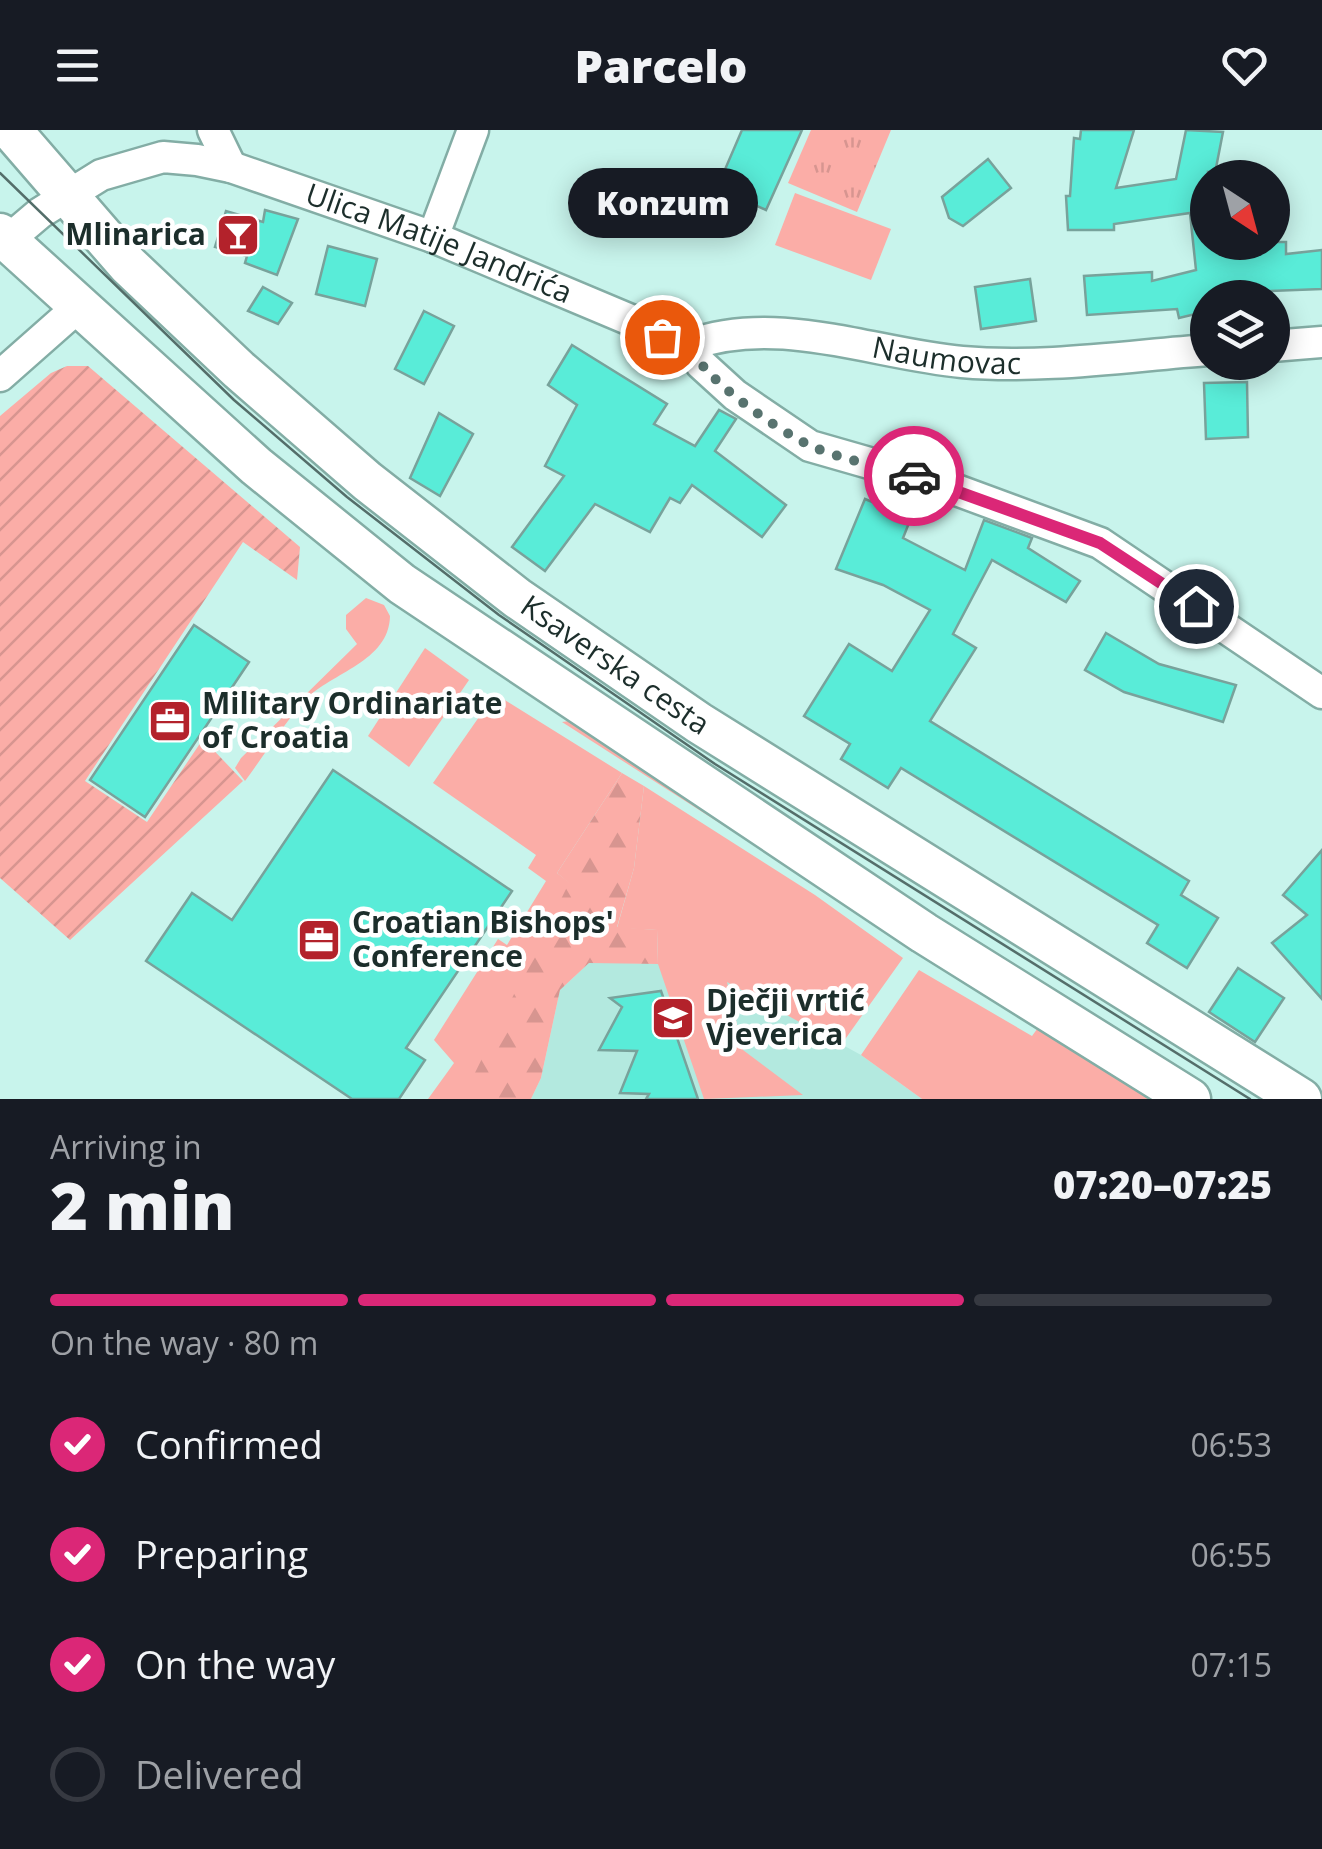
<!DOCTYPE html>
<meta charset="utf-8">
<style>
body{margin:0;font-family:"Open Sans",sans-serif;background:#242831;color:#f1f3f6;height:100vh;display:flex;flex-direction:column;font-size:38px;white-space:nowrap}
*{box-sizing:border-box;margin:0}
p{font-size:32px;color:#9ea1a6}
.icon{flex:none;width:55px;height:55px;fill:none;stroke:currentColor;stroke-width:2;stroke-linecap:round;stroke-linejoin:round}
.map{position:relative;height:969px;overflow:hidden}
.sheet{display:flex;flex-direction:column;background:#171b24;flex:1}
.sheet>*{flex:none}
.needle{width:65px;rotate:144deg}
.fabs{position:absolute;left:1190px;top:30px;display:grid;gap:20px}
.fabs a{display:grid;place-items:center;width:100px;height:100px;border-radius:50%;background:#171b24;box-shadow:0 5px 25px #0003;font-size:50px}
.pin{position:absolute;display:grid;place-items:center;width:85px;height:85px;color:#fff;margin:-42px;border:5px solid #fff;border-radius:50%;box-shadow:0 2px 10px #0007}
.courier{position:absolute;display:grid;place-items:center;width:100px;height:100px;margin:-50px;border:8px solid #db2777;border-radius:50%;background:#fff;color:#222;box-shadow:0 2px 12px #0007}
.bubble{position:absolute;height:70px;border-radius:35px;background:#171b24;box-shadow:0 5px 25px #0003;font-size:32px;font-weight:800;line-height:70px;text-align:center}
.overview em{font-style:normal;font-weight:800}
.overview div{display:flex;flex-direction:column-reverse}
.overview{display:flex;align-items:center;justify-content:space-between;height:170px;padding:0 50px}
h1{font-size:65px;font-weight:800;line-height:75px}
.bar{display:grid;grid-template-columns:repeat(4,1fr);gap:15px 10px;align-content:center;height:120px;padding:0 50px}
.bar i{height:12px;border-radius:8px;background:#363941}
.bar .on{background:#db2777}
.bar p{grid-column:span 4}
ol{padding:0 50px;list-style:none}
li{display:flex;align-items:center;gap:30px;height:110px}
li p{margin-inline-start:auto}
li .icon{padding:10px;border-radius:50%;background:#db2777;color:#fff;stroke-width:4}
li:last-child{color:#9ea1a6}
li i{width:55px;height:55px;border:5px solid #363941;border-radius:50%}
header{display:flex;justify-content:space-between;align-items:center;height:130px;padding:0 50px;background:#171b24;font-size:45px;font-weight:800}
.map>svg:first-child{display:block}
.built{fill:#b3e9df}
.grass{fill:#fbada7}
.forest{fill:url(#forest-firs)}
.park{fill:url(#park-tufts)}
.garden{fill:url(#garden-furrows)}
.building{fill:#59ecd8;stroke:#78a29b;stroke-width:2.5}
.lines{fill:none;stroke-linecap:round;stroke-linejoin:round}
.minor-casing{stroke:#83ada5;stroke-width:35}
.major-casing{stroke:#83ada5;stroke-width:45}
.minor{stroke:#fff;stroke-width:30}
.major{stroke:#fff;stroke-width:40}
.tram{stroke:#546e6a;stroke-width:2.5}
.done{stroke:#58736f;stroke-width:10;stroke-dasharray:0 18}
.route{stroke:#db2777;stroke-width:12}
.labels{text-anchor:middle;stroke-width:9;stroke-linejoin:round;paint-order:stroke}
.poi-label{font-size:30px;font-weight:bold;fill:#1c2e2b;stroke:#fff;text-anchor:start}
.street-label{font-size:30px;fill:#1c2e2b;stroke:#fff}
</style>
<header><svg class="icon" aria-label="menu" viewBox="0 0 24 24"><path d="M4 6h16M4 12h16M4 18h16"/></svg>Parcelo<svg class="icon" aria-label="heart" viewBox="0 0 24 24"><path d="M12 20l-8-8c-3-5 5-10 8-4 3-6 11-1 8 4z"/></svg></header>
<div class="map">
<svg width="1322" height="969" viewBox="0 0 1322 969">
<defs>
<pattern id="forest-firs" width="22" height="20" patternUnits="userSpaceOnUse" patternTransform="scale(2.5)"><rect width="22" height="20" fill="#fbada7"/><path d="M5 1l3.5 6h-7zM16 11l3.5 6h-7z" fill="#d79590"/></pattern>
<pattern id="park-tufts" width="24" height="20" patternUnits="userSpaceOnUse" patternTransform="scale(2.5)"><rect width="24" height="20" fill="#fbada7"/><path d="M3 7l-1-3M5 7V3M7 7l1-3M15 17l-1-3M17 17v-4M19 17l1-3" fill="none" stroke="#d79590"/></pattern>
<pattern id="garden-furrows" width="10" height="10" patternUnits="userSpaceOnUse" patternTransform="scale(2.5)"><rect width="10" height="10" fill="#fbada7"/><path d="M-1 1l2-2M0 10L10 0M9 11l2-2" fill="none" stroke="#d79590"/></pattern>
</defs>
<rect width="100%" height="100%" fill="#c8f4ec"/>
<path class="built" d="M 590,832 L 658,834 L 726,851 L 861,925 L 922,969 L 531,969 L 541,948 L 560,860 Z"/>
<g class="grass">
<path d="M 795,63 L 891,99 L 871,150 L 775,115 Z"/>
<path d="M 366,468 L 384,475 L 390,486 C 389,532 332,542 305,570 C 283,595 265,624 245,651 L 235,638 L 241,628 L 357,514 L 346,499 L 346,485 Z"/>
<path d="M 425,518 L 469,550 L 409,637 L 368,606 Z"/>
<path d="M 495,564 L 622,643 L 557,743 L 570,753 L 463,969 L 428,969 L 454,933 L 434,910 L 498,809 L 507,815 L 546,751 L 528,738 L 536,725 L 433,653 Z"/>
<path d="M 569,591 L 838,769 L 562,592 Z"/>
<path d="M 644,656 L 815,765 L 903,828 L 841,915 L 727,852 L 743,920 L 803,965 L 704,969 L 658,834 L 657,800 L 617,798 L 634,738 Z"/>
<path d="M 919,840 L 1032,906 L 1043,891 L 1165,969 L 922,969 L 861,925 Z"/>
</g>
<path class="forest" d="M 622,643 L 644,656 L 634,738 L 617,797 L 657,800 L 658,834 L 589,833 L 560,860 L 541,948 L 531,969 L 462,969 L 569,753 L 557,743 Z"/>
<path class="park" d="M 811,0 L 891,0 L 857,82 L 788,53 Z"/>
<path class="garden" d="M 67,236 L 88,236 L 300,417 L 297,450 L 243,412 L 85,651 L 147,692 L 203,609 L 243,651 L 70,810 L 0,748 L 0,286 L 51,243 Z"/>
<g class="building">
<path d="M 742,0 L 802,0 L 766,80 L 717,58 Z"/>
<path d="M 1081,0 L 1134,0 L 1116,58 L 1176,49 L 1186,0 L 1223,2 L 1215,43 L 1208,42 L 1208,112 L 1286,112 L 1286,124 L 1322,120 L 1322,159 L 1217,163 L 1218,168 L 1208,168 L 1208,181 L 1179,188 L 1177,179 L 1087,185 L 1084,146 L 1152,142 L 1152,151 L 1196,140 L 1190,83 L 1114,94 L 1114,100 L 1068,100 L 1066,66 L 1070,66 L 1074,8 L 1080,9 Z"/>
<path d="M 988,29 L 1011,58 L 963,96 L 949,88 L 942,67 Z"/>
<path d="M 265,80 L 298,89 L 277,145 L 245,133 L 247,126 L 215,117 L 226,81 L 263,92 Z"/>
<path d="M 328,116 L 377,129 L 365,176 L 316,164 Z"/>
<path d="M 1030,149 L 1036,191 L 981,199 L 975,157 Z"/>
<path d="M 263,157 L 292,173 L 278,194 L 248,181 Z"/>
<path d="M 424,181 L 454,196 L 424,254 L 395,239 Z"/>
<path d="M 572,215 L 667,274 L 654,294 L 695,316 L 719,280 L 736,289 L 715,321 L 786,375 L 762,407 L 692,355 L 680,373 L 670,368 L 650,402 L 595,374 L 545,441 L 512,417 L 564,346 L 545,336 L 577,275 L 548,255 Z"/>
<path d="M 1247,252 L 1248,307 L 1206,309 L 1204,253 Z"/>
<path d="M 439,283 L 473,304 L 440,366 L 410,348 Z"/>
<path d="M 865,369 L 911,388 L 903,408 L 965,440 L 984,390 L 1032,408 L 1028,418 L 1080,451 L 1066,472 L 992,430 L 953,504 L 976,518 L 930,591 L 1189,751 L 1181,765 L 1218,788 L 1187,838 L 1147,813 L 1158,795 L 901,638 L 888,658 L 841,629 L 850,614 L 804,586 L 849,514 L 892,541 L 930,480 L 883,455 L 836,439 Z"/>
<path d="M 194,495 L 249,532 L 145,687 L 90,650 Z"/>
<path d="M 1106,503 L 1159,534 L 1236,555 L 1223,592 L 1124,562 L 1085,540 Z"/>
<path d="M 333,640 L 512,761 L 406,918 L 425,930 L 399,969 L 352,969 L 146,831 L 192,763 L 232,790 Z"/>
<path d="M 1322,720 L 1322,869 L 1272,813 L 1307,785 L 1283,765 Z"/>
<path d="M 1238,838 L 1284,868 L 1255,912 L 1209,882 Z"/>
<path d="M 661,861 L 698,969 L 646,969 L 649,964 L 620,963 L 637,921 L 599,920 L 622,877 L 610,868 Z"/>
</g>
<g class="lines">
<g class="minor-casing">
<g id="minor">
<path d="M 213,0 L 231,37"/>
<path d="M 433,107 L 473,0"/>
<path id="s1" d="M 7,111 L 40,83 L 101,45 L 163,27 L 197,30 L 231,37 L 433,107 L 690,215 L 701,234 L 735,265 L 810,316 L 932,351 L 1100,413 L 1322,563"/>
<path id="s2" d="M 690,215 C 778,183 874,224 962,232 C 1043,239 1127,226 1208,220"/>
<path d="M 1272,216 L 1322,212"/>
<path d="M 0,246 L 77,178"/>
</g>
</g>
<g class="major-casing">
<g id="major">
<path id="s3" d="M 11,0 L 128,135 L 239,240 L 367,351 L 517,468 L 699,593 L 1301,969"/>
<path d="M 0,104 L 256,336 L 402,454 L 924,803 L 1190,969"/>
</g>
</g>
<use href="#minor" class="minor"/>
<use href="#major" class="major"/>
<path class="tram" d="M 0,43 L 234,270 L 347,367 L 499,485 L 715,634 L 1250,969"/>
</g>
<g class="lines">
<path class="done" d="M 662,207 L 690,216 C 703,249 776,299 809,315 C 841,330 880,336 914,346"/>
<path class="route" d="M 914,346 L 1100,413 L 1196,476"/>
</g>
<defs>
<g id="bar-square" transform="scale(2.25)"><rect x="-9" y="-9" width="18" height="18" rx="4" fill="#b3222b" stroke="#fff"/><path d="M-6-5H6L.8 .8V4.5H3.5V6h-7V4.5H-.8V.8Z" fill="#fff"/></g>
<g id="office-square" transform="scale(2.25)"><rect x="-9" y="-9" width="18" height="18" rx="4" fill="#b3222b" stroke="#fff"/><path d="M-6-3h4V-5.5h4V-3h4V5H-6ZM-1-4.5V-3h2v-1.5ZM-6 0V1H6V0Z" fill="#fff"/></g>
<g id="school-square" transform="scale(2.25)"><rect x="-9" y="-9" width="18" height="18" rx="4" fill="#b3222b" stroke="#fff"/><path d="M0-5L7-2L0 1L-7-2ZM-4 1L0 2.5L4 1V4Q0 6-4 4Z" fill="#fff"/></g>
</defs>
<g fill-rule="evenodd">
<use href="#bar-square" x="238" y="105"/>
<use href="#office-square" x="170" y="591"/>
<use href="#office-square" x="319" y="810"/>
<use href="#school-square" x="673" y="888"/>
</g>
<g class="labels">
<g class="poi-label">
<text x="206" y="115" text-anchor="end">Mlinarica</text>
<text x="202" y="584">Military Ordinariate<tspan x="202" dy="34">of Croatia</tspan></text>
<text x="352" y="803">Croatian Bishops'<tspan x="352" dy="34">Conference</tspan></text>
<text x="706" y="881">Dječji vrtić<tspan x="706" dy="34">Vjeverica</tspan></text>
</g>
<g class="street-label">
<text dy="10" stroke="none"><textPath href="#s1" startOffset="470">Ulica Matije Jandrića</textPath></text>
<text dy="10" stroke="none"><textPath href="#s2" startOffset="260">Naumovac</textPath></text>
<text dy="10" stroke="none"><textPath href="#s3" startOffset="810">Ksaverska cesta</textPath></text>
</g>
</g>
</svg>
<div class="fabs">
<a><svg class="needle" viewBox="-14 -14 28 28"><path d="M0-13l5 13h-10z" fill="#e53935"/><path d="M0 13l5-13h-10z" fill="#9ea1a6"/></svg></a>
<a><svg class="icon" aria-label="layers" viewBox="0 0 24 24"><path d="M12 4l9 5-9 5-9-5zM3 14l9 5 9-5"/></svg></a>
</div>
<div class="pin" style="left:662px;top:207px;background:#ea580c"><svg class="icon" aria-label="bag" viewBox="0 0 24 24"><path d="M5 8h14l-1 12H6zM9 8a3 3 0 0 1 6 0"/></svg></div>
<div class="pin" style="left:1196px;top:476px;background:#1f2937"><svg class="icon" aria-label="home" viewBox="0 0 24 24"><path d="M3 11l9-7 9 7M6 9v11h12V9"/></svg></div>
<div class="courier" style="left:914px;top:346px"><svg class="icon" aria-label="car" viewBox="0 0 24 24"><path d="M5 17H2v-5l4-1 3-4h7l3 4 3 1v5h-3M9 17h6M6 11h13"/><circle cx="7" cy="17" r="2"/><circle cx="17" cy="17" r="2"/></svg></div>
<div class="bubble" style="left:568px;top:38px;width:190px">Konzum</div>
</div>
<section class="sheet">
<div class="overview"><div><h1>2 min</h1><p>Arriving in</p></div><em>07:20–07:25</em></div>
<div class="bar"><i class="on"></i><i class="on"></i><i class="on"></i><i></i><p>On the way · 80 m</p></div>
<ol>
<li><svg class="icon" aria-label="check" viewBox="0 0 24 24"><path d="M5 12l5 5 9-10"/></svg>Confirmed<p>06:53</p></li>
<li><svg class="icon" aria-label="check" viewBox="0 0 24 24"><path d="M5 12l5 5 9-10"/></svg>Preparing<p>06:55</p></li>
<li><svg class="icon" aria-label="check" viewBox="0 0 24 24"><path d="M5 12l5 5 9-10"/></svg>On the way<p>07:15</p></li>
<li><i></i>Delivered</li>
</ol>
</section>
